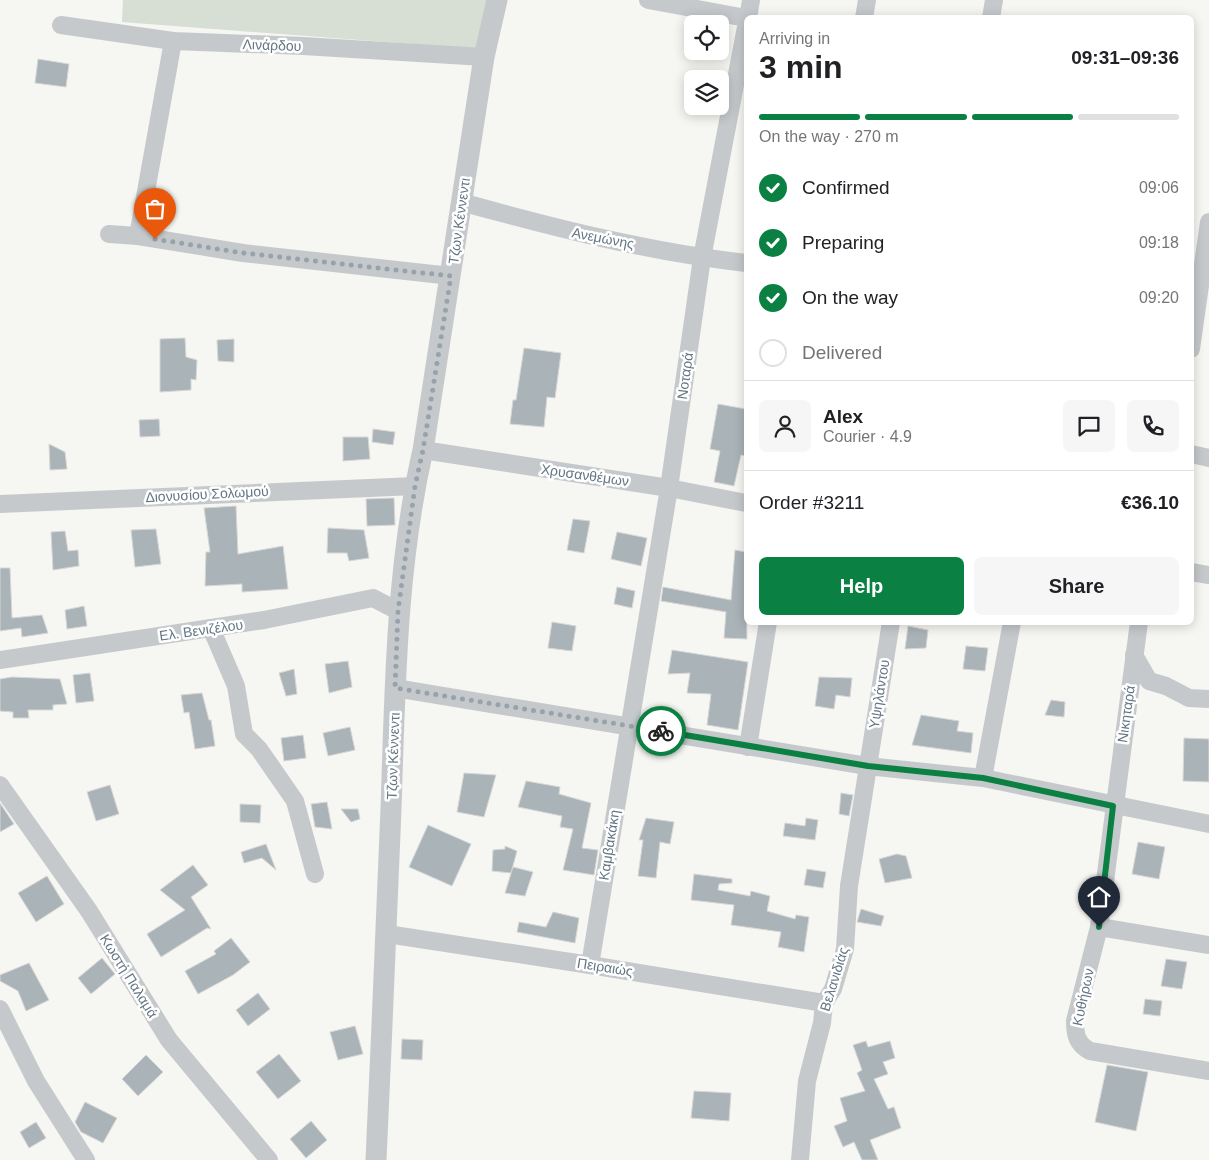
<!DOCTYPE html>
<meta charset="utf-8">
<style>
body{margin:0;font-family:Helvetica,sans-serif;background:#f6f6f6;color:#202124;height:100vh;display:flex;flex-direction:column;font-size:19px;white-space:nowrap}
*{box-sizing:border-box;margin:0}
p{font-size:16px;color:#757577}
.icon{flex:none;width:28px;height:28px;fill:none;stroke:currentColor;stroke-width:2;stroke-linecap:round;stroke-linejoin:round}
.map{position:relative;flex:1;overflow:hidden}
.side{position:absolute;left:744px;top:15px;width:450px;height:610px;display:flex;flex-direction:column;background:#fff;border-radius:8px;box-shadow:0 2px 12px #0003}
.side>*{flex:none}
.buttons{position:absolute;left:684px;top:15px;display:grid;gap:10px}
.buttons a{display:grid;place-items:center;width:45px;height:45px;border-radius:8px;background:#fff;box-shadow:0 2px 12px #0003;font-size:25px}
.pin{position:absolute;display:grid;place-items:center;width:42px;height:42px;color:#fff;margin:-51px -21px;border-radius:50% 50% 50% 0;rotate:-45deg;box-shadow:0 0 5px #0007}
.pin .icon{rotate:45deg}
.courier{position:absolute;display:grid;place-items:center;width:50px;height:50px;margin:-25px;border:4px solid #0b8043;border-radius:50%;background:#fff;color:#222;box-shadow:0 1px 6px #0007}
.summary em{font-style:normal;font-weight:600}
.summary div{display:flex;flex-direction:column-reverse}
.summary{display:flex;align-items:center;justify-content:space-between;height:85px;padding:0 15px}
h1{font-size:32px;font-weight:600;line-height:38px}
.bar{display:grid;grid-template-columns:repeat(4,1fr);gap:8px 5px;align-content:center;height:60px;padding:0 15px}
.bar i{height:6px;border-radius:4px;background:#e0e0e0}
.bar .active{background:#0b8043}
.bar p{grid-column:span 4}
.line{display:flex;align-items:center;gap:12px;padding:0 15px;border-top:1px solid #e0e0e0}
.line div{flex:1}
.round{display:grid;place-items:center;flex:none;width:52px;height:52px;border-radius:8px;background:#f6f6f6}
ol{padding:0 15px;list-style:none}
li{display:flex;align-items:center;gap:15px;height:55px}
li p{margin-inline-start:auto}
li .icon{padding:5px;border-radius:50%;background:#0b8043;color:#fff;stroke-width:4}
li:last-child{color:#757577}
li i{width:28px;height:28px;border:2px solid #e0e0e0;border-radius:50%}
.button{display:flex;gap:10px;margin-top:auto;padding:10px 15px}
.button a{flex:1;height:58px;border-radius:8px;background:#0b8043;color:#fff;font-size:20px;font-weight:600;line-height:58px;text-align:center}
.button a+a{background:#f6f6f6;color:#202124}
.map>svg:first-child{display:block}
.green{fill:#d7ded3}
.building{fill:#aab3b8;stroke:#d8d7d5}
.lines{fill:none;stroke-linecap:round;stroke-linejoin:round}
.minor{stroke:#c6c9cc;stroke-width:18}
.tertiary{stroke:#c6c9cc;stroke-width:21}
.done{stroke:#97a3ab;stroke-width:5;stroke-dasharray:0 9}
.route{stroke:#0b8043;stroke-width:6}
.labels{text-anchor:middle;stroke-width:5;stroke-linejoin:round;paint-order:stroke}
.street-label{font-size:14px;fill:#647785;stroke:#fff}
</style>
<div class="map">
<svg width="1209" height="1160" viewBox="0 0 1209 1160">
<rect width="100%" height="100%" fill="#f6f6f2"/>
<path class="green" d="M 123,0 L 490,0 L 479,49 L 122,22 Z"/>
<g class="building">
<path d="M 38,59 L 69,64 L 66,87 L 35,83 Z"/>
<path d="M 185,338 L 186,357 L 197,360 L 196,380 L 191,379 L 191,390 L 160,392 L 160,339 Z"/>
<path d="M 234,339 L 234,362 L 218,361 L 217,340 Z"/>
<path d="M 524,348 L 561,353 L 555,398 L 547,397 L 544,427 L 510,424 L 513,400 L 516,400 Z"/>
<path d="M 718,404 L 746,409 L 746,456 L 741,455 L 734,486 L 714,482 L 720,451 L 710,449 Z"/>
<path d="M 159,419 L 160,436 L 140,437 L 139,420 Z"/>
<path d="M 373,429 L 395,432 L 393,445 L 372,442 Z"/>
<path d="M 343,437 L 368,437 L 370,459 L 343,461 Z"/>
<path d="M 49,444 L 65,452 L 67,469 L 50,470 Z"/>
<path d="M 394,498 L 395,525 L 367,526 L 366,499 Z"/>
<path d="M 236,506 L 238,554 L 283,546 L 288,589 L 242,592 L 242,584 L 205,586 L 206,552 L 210,552 L 204,508 Z"/>
<path d="M 573,519 L 590,521 L 584,553 L 567,550 Z"/>
<path d="M 328,528 L 364,530 L 369,558 L 349,561 L 347,553 L 327,553 Z"/>
<path d="M 156,529 L 161,564 L 135,567 L 131,530 Z"/>
<path d="M 65,531 L 68,551 L 78,550 L 79,566 L 53,570 L 51,532 Z"/>
<path d="M 617,532 L 647,538 L 641,566 L 611,559 Z"/>
<path d="M 735,550 L 746,552 L 747,639 L 724,638 L 726,612 L 661,601 L 663,587 L 731,600 Z"/>
<path d="M 0,568 L 10,568 L 12,618 L 42,615 L 48,633 L 22,637 L 21,628 L 0,631 Z"/>
<path d="M 617,587 L 635,591 L 632,608 L 614,604 Z"/>
<path d="M 84,606 L 87,626 L 67,629 L 65,610 Z"/>
<path d="M 552,622 L 576,626 L 572,651 L 548,648 Z"/>
<path d="M 908,626 L 928,630 L 926,648 L 905,649 Z"/>
<path d="M 966,646 L 988,648 L 985,671 L 963,669 Z"/>
<path d="M 672,650 L 748,662 L 738,730 L 707,725 L 711,694 L 687,693 L 690,673 L 668,674 Z"/>
<path d="M 348,661 L 352,687 L 329,693 L 325,664 Z"/>
<path d="M 294,669 L 297,694 L 286,696 L 279,673 Z"/>
<path d="M 90,673 L 94,701 L 76,703 L 73,675 Z"/>
<path d="M 12,677 L 60,679 L 67,704 L 53,705 L 53,710 L 28,710 L 29,718 L 13,718 L 13,712 L 0,711 L 0,679 Z"/>
<path d="M 819,677 L 852,678 L 850,697 L 836,695 L 834,709 L 815,706 Z"/>
<path d="M 202,693 L 209,720 L 211,720 L 215,746 L 195,749 L 189,712 L 184,713 L 181,695 Z"/>
<path d="M 1051,700 L 1065,702 L 1064,717 L 1045,715 Z"/>
<path d="M 921,715 L 959,721 L 957,731 L 973,733 L 971,753 L 912,745 Z"/>
<path d="M 350,727 L 355,750 L 328,756 L 323,733 Z"/>
<path d="M 303,735 L 306,758 L 284,761 L 281,738 Z"/>
<path d="M 1184,738 L 1209,739 L 1209,782 L 1183,781 Z"/>
<path d="M 464,773 L 496,775 L 484,817 L 457,812 Z"/>
<path d="M 526,781 L 560,787 L 559,794 L 591,803 L 582,848 L 598,850 L 594,875 L 563,870 L 573,829 L 560,827 L 562,816 L 518,807 Z"/>
<path d="M 110,785 L 119,814 L 96,821 L 87,792 Z"/>
<path d="M 841,793 L 853,795 L 849,816 L 839,814 Z"/>
<path d="M 327,802 L 332,829 L 315,827 L 311,804 Z"/>
<path d="M 0,803 L 14,824 L 0,832 Z"/>
<path d="M 240,804 L 261,805 L 260,823 L 240,822 Z"/>
<path d="M 341,809 L 358,809 L 360,819 L 351,822 Z"/>
<path d="M 646,818 L 674,822 L 670,844 L 660,842 L 656,878 L 638,876 L 643,840 L 639,840 Z"/>
<path d="M 806,818 L 818,820 L 815,840 L 783,836 L 785,823 L 805,826 Z"/>
<path d="M 428,825 L 471,844 L 452,886 L 409,867 Z"/>
<path d="M 1138,842 L 1165,847 L 1159,879 L 1132,874 Z"/>
<path d="M 266,844 L 276,870 L 262,858 L 244,863 L 241,852 Z"/>
<path d="M 505,846 L 517,851 L 511,873 L 492,871 L 493,850 L 505,849 Z"/>
<path d="M 897,854 L 906,856 L 912,878 L 885,883 L 879,859 Z"/>
<path d="M 193,865 L 208,885 L 191,897 L 211,929 L 207,928 L 161,957 L 147,934 L 185,910 L 160,890 Z"/>
<path d="M 513,867 L 533,872 L 525,896 L 505,893 Z"/>
<path d="M 807,869 L 826,872 L 823,888 L 804,885 Z"/>
<path d="M 694,874 L 732,879 L 732,883 L 719,884 L 718,890 L 750,896 L 751,891 L 770,896 L 767,911 L 795,919 L 796,915 L 809,917 L 804,952 L 778,947 L 781,932 L 731,925 L 734,905 L 691,900 Z"/>
<path d="M 47,876 L 64,904 L 36,922 L 18,893 Z"/>
<path d="M 861,909 L 884,916 L 881,926 L 857,922 Z"/>
<path d="M 553,912 L 579,918 L 575,943 L 517,932 L 519,922 L 546,927 Z"/>
<path d="M 231,938 L 250,962 L 233,975 L 198,994 L 185,971 L 216,954 L 214,951 Z"/>
<path d="M 102,958 L 115,974 L 91,994 L 78,978 Z"/>
<path d="M 1166,959 L 1187,962 L 1182,989 L 1161,986 Z"/>
<path d="M 29,963 L 49,1000 L 26,1011 L 18,991 L 0,981 L 0,975 Z"/>
<path d="M 258,993 L 270,1009 L 248,1026 L 236,1010 Z"/>
<path d="M 1145,999 L 1162,1001 L 1160,1016 L 1143,1014 Z"/>
<path d="M 355,1026 L 363,1054 L 338,1060 L 330,1032 Z"/>
<path d="M 402,1039 L 423,1040 L 422,1060 L 401,1059 Z"/>
<path d="M 866,1041 L 868,1047 L 890,1041 L 895,1058 L 883,1062 L 888,1074 L 874,1079 L 888,1109 L 894,1107 L 901,1128 L 870,1140 L 878,1160 L 862,1160 L 854,1142 L 843,1147 L 834,1126 L 847,1121 L 840,1098 L 865,1091 L 857,1073 L 862,1070 L 853,1045 Z"/>
<path d="M 279,1054 L 301,1081 L 278,1099 L 256,1072 Z"/>
<path d="M 146,1055 L 163,1072 L 138,1096 L 122,1079 Z"/>
<path d="M 1107,1065 L 1148,1072 L 1136,1131 L 1095,1122 Z"/>
<path d="M 694,1091 L 731,1093 L 729,1121 L 691,1118 Z"/>
<path d="M 85,1102 L 117,1118 L 103,1143 L 81,1132 L 75,1122 Z"/>
<path d="M 311,1121 L 327,1140 L 306,1158 L 290,1139 Z"/>
<path d="M 36,1122 L 46,1138 L 29,1148 L 20,1132 Z"/>
</g>
<g class="lines">
<g class="minor">
<path d="M 648,0 L 746,18"/>
<path d="M 748,18 L 751,0"/>
<path d="M 864,18 L 867,0"/>
<path d="M 991,18 L 994,0"/>
<path d="M 61,25 L 173,41 L 303,46 L 484,57"/>
<path d="M 461,202 C 555,228 649,252 746,263"/>
<path d="M 109,234 L 138,236 L 243,253 L 451,276"/>
<path d="M 138,236 L 173,41"/>
<path d="M 1191,349 L 1209,222"/>
<path d="M 423,450 L 669,488 L 746,503"/>
<path d="M 1191,454 L 1209,458"/>
<path d="M 0,504 L 415,486"/>
<path d="M 1191,572 L 1209,575"/>
<path d="M 1139,622 L 1099,927 L 1075,1021 C 1075,1035 1077,1044 1090,1051 L 1209,1071"/>
<path d="M 211,628 L 236,686 L 244,734 L 259,749 L 295,801 L 315,874"/>
<path d="M 1134,655 L 1149,681 L 1166,686 L 1189,698 L 1209,699"/>
<path d="M 0,660 L 264,620 L 373,598 L 398,611"/>
<path d="M 395,688 L 867,766 L 983,778 L 1209,824"/>
<path d="M 748,747 L 768,622"/>
<path d="M 983,778 L 1012,622"/>
<path d="M 0,785 L 89,911 L 169,1040 L 269,1160"/>
<path d="M 1099,927 L 1209,945"/>
<path d="M 387,934 L 590,965 L 824,1003"/>
<path d="M 590,965 L 669,488 L 702,258 L 746,27"/>
<path d="M 0,1009 L 36,1081 L 86,1160"/>
<path d="M 800,1160 L 807,1081 L 822,1023 L 824,1003 L 833,989 L 845,949 L 849,886 L 891,622"/>
</g>
<path class="tertiary" d="M 376,1160 C 381,1043 387,926 391,809 C 395,689 396,568 423,450 L 484,57 L 497,0"/>
</g>
<g class="lines">
<path class="done" d="M 155,239 L 243,253 L 451,276 L 423,450 L 415,486 L 398,611 L 395,688 L 661,731"/>
<path class="route" d="M 661,731 L 868,766 L 983,778 L 1113,806 L 1099,927"/>
</g>
<g class="labels">
<g class="street-label">
<text transform="translate(272 45) rotate(2)" y="5">Λινάρδου</text>
<text transform="translate(459 221) rotate(-82)" y="5">Τζων Κέννεντι</text>
<text transform="translate(603 238) rotate(11)" y="5">Ανεμώνης</text>
<text transform="translate(685 376) rotate(-82)" y="5">Νοταρά</text>
<text transform="translate(585 475) rotate(8)" y="5">Χρυσανθέμων</text>
<text transform="translate(207 494) rotate(-3)" y="5">Διονυσίου Σολωμού</text>
<text transform="translate(201 630) rotate(-8)" y="5">Ελ. Βενιζέλου</text>
<text transform="translate(879 694) rotate(-81)" y="5">Υψηλάντου</text>
<text transform="translate(1126 714) rotate(-82)" y="5">Νικηταρά</text>
<text transform="translate(393 756) rotate(-88)" y="5">Τζων Κέννεντι</text>
<text transform="translate(609 845) rotate(-81)" y="5">Καμβακάκη</text>
<text transform="translate(605 967) rotate(9)" y="5">Πειραιώς</text>
<text transform="translate(129 976) rotate(58)" y="5">Κωστή Παλαμά</text>
<text transform="translate(834 979) rotate(-73)" y="5">Βελανιδιάς</text>
<text transform="translate(1083 997) rotate(-78)" y="5">Κυθήρων</text>
</g>
</g>
</svg>
<div class="buttons">
<a><svg class="icon" aria-label="locate" viewBox="0 0 24 24"><circle cx="12" cy="12" r="6"/><path d="M12 2v4M12 18v4M2 12h4M18 12h4"/></svg></a>
<a><svg class="icon" aria-label="layers" viewBox="0 0 24 24"><path d="M12 4l9 5-9 5-9-5zM3 14l9 5 9-5"/></svg></a>
</div>
<div class="pin" style="left:155px;top:239px;background:#ea580c"><svg class="icon" aria-label="bag" viewBox="0 0 24 24"><path d="M5 8h14l-1 12H6zM9 8a3 3 0 0 1 6 0"/></svg></div>
<div class="pin" style="left:1099px;top:927px;background:#1f2937"><svg class="icon" aria-label="home" viewBox="0 0 24 24"><path d="M3 11l9-7 9 7M6 9v11h12V9"/></svg></div>
<div class="courier" style="left:661px;top:731px"><svg class="icon" aria-label="bike" viewBox="0 0 24 24"><circle cx="6" cy="16" r="4"/><circle cx="18" cy="16" r="4"/><path d="M6 16l4-8h5l3 8M10 8l3 8H6M13 5h3"/></svg></div>
<section class="side">
<div class="summary"><div><h1>3 min</h1><p>Arriving in</p></div><em>09:31–09:36</em></div>
<div class="bar"><i class="active"></i><i class="active"></i><i class="active"></i><i></i><p>On the way · 270 m</p></div>
<ol>
<li><svg class="icon" aria-label="check" viewBox="0 0 24 24"><path d="M5 12l5 5 9-10"/></svg>Confirmed<p>09:06</p></li>
<li><svg class="icon" aria-label="check" viewBox="0 0 24 24"><path d="M5 12l5 5 9-10"/></svg>Preparing<p>09:18</p></li>
<li><svg class="icon" aria-label="check" viewBox="0 0 24 24"><path d="M5 12l5 5 9-10"/></svg>On the way<p>09:20</p></li>
<li><i></i>Delivered</li>
</ol>
<div class="line" style="height:90px"><a class="round"><svg class="icon" aria-label="person" viewBox="0 0 24 24"><circle cx="12" cy="8" r="4"/><path d="M4 21q1-7 8-7t8 7"/></svg></a><div><b>Alex</b><p>Courier · 4.9</p></div><a class="round"><svg class="icon" aria-label="chat" viewBox="0 0 24 24"><path d="M4 5h16v11H9l-5 4z"/></svg></a><a class="round"><svg class="icon" aria-label="phone" viewBox="0 0 24 24"><path d="M5 4h4l2 5-3 2q2 4 5 5l2-3 5 2v4C11 20 4 13 5 4z"/></svg></a></div>
<div class="line" style="height:65px"><div>Order #3211</div><b>€36.10</b></div>
<div class="button"><a>Help</a><a>Share</a></div>
</section>
</div>
